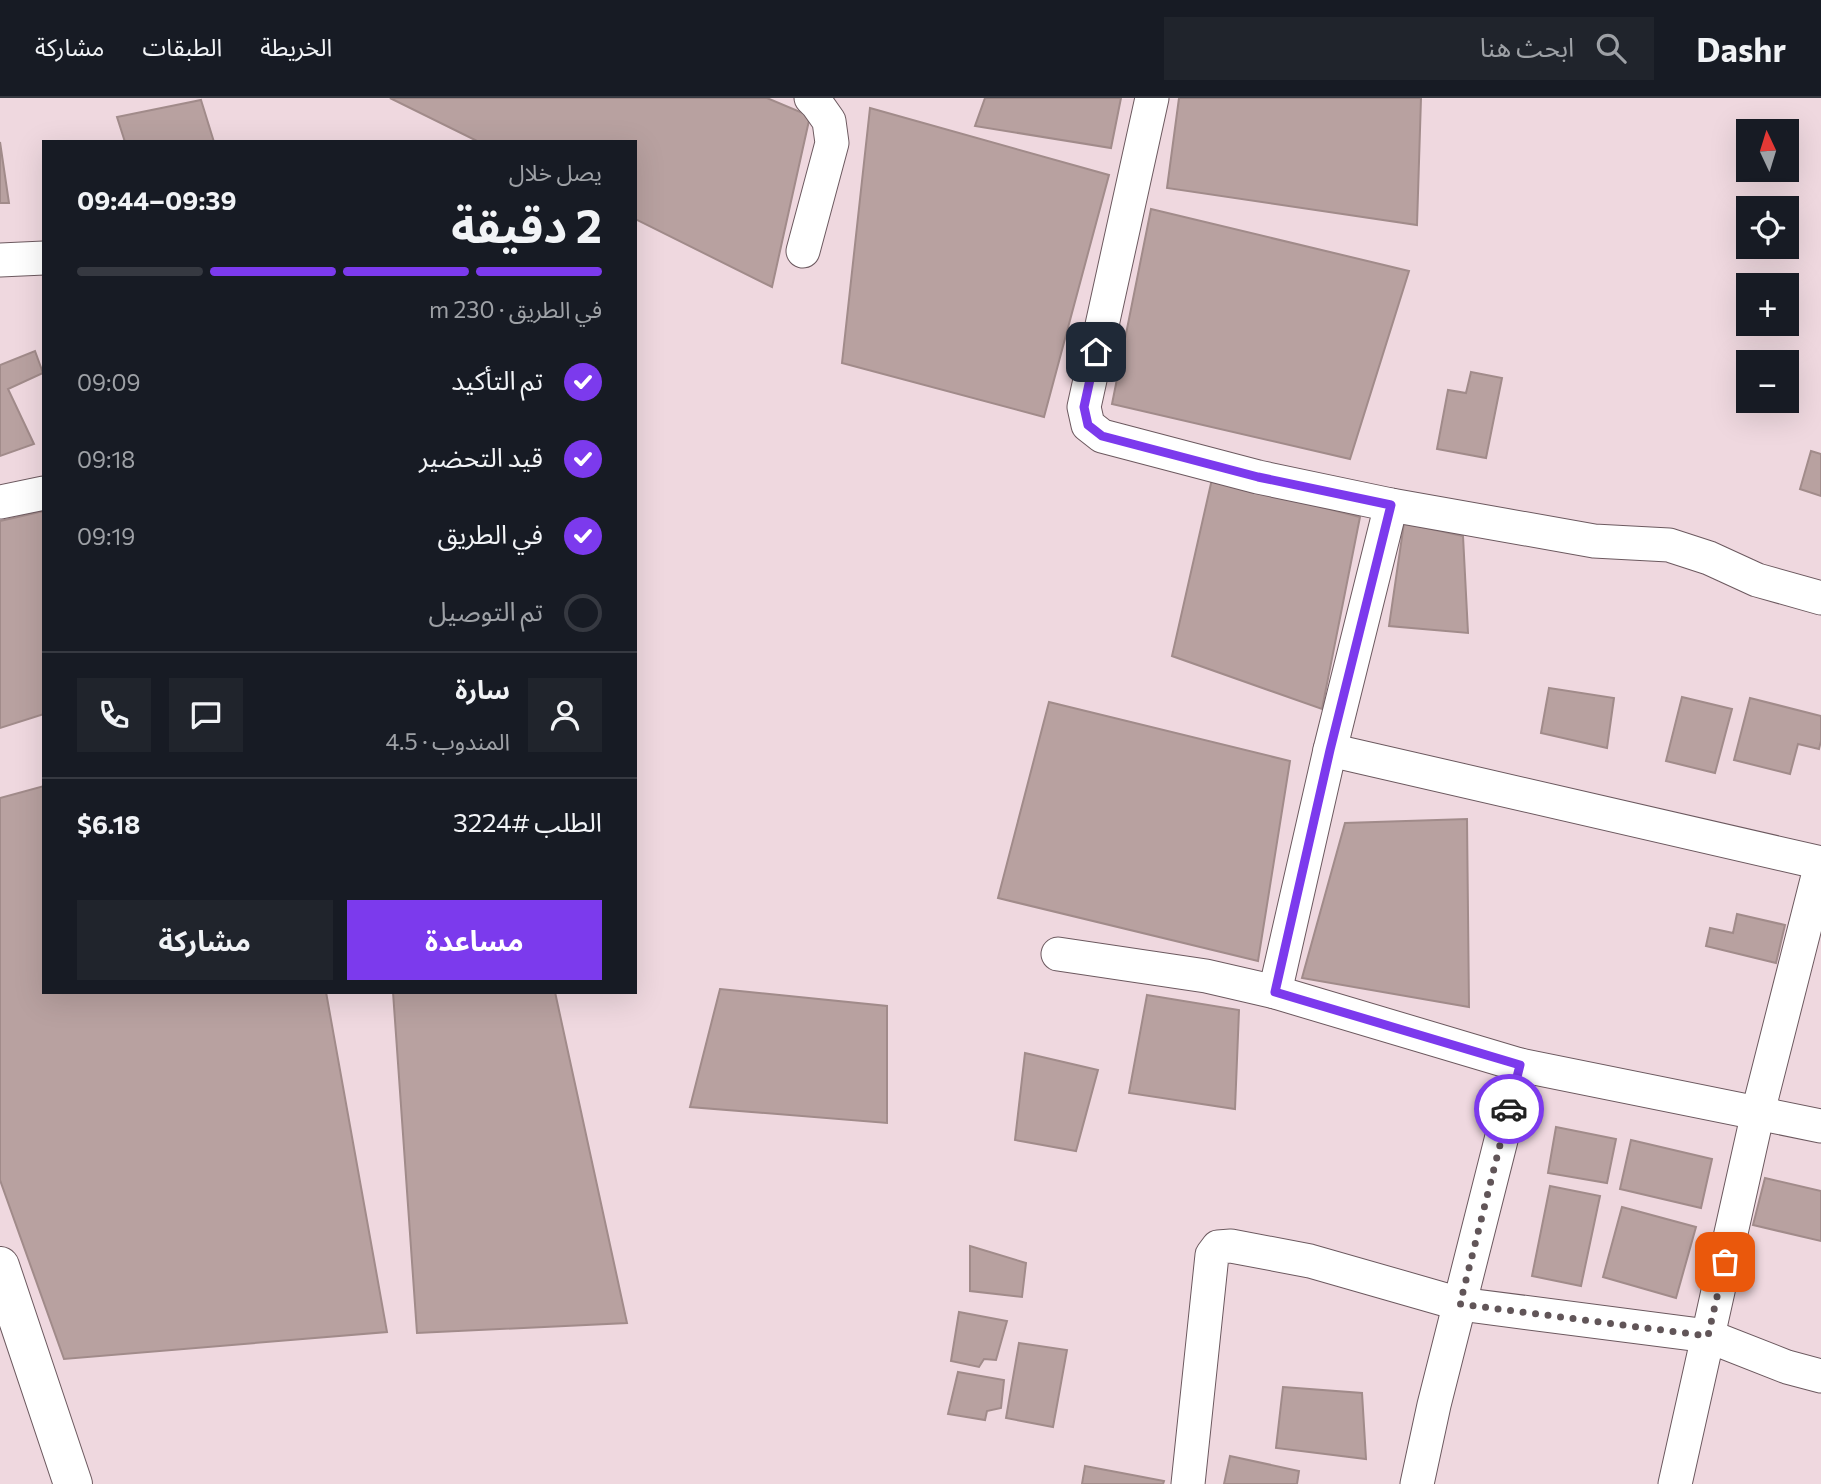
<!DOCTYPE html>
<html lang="ar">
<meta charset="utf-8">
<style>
body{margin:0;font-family:Commissioner,"Noto Sans Arabic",sans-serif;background:#20242c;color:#f1f3f6;direction:rtl;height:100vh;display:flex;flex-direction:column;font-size:26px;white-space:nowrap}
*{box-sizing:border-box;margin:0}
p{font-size:23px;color:#9ea1a6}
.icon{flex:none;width:38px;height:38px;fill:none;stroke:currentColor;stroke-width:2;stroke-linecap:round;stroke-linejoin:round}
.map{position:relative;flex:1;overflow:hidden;direction:ltr}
.panel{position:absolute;left:42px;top:42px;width:595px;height:854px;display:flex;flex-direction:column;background:#171b24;border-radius:0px;box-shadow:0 7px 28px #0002;direction:rtl}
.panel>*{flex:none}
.needle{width:46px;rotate:356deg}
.buttons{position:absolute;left:1736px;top:21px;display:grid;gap:14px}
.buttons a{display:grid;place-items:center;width:63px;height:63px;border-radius:0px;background:#171b24;box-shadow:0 7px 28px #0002;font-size:35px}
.pin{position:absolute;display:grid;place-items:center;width:60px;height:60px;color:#fff;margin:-30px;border-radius:14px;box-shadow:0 4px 10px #0006}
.courier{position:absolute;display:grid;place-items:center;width:70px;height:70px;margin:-35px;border:5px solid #7c3aed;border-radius:50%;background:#fff;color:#222;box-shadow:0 2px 9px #0007}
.headline em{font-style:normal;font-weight:700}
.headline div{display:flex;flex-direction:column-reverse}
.headline{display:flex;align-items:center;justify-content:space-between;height:119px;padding:0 35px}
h1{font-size:46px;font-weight:700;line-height:52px}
.bar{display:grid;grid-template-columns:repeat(4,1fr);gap:10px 7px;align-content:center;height:84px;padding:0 35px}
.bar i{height:9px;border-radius:5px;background:#363941}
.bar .selected{background:#7c3aed}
.bar p{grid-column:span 4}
.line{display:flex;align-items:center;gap:18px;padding:0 35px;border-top:2px solid #363941}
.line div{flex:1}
.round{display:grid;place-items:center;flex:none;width:74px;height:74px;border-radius:0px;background:#20242c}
ol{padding:0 35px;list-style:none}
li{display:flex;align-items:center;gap:21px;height:77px}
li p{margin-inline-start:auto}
li .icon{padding:7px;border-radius:50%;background:#7c3aed;color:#fff;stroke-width:4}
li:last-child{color:#9ea1a6}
li i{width:38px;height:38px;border:4px solid #363941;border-radius:50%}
.action{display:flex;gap:14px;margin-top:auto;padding:14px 35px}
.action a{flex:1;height:80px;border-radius:0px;background:#7c3aed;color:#fff;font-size:28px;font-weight:700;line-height:80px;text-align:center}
.action a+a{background:#20242c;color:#f1f3f6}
header{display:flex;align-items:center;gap:42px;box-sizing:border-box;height:98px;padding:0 35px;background:#171b24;border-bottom:2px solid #363941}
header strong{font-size:33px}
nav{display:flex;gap:38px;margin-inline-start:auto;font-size:24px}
.search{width:490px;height:63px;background:#20242c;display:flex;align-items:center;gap:18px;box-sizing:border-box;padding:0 24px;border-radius:0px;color:#9ea1a6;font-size:26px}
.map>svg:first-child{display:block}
.building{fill:#b8a1a0;stroke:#a18b8a;stroke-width:2}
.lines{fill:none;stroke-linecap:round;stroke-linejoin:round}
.minor-casing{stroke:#6c595f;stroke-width:35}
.tertiary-casing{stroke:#6c595f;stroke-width:40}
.minor{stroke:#fff;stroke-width:33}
.tertiary{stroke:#fff;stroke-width:38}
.done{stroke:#615558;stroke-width:7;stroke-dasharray:0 12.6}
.route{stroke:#7c3aed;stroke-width:9}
</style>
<header>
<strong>Dashr</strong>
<div class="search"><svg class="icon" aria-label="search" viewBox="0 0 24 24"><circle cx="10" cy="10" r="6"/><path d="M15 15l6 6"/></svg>ابحث هنا</div>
<nav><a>الخريطة</a><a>الطبقات</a><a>مشاركة</a></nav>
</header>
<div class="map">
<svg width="1821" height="1386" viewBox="0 0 1821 1386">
<rect width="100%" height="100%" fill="#efd8df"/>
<g class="building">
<path d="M 390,0 L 767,0 L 810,18 L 772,189 L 635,121 L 635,44 L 479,44 Z"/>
<path d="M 985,0 L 1121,0 L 1111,50 L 975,28 Z"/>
<path d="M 1179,0 L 1421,0 L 1417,127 L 1167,90 Z"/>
<path d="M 201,2 L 214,44 L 125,44 L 117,19 Z"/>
<path d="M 870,10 L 1109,77 L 1044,319 L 842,265 Z"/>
<path d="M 0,44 L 9,105 L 0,105 Z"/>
<path d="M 1151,111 L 1409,173 L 1350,361 L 1112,306 Z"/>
<path d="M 35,253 L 43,275 L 8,291 L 34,346 L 0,358 L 0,267 Z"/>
<path d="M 1471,274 L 1502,280 L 1486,360 L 1437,351 L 1448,292 L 1466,295 Z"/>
<path d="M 1811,353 L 1821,356 L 1821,398 L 1800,391 Z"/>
<path d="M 1212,381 L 1360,419 L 1322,611 L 1172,558 Z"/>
<path d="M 44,413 L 44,616 L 0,630 L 0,423 Z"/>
<path d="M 1404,425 L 1463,438 L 1468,535 L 1389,528 Z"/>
<path d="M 1549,590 L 1614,600 L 1607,650 L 1541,635 Z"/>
<path d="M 1682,599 L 1732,611 L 1715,675 L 1666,663 Z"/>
<path d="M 1750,600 L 1821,618 L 1821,643 L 1819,651 L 1798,646 L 1790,676 L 1734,662 Z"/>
<path d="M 1049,604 L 1290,663 L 1258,863 L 998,800 Z"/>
<path d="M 44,688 L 44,894 L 326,894 L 387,1234 L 64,1261 L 0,1082 L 0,700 Z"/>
<path d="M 1467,721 L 1469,909 L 1302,880 L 1345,725 Z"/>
<path d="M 1737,816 L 1785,827 L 1776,865 L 1706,848 L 1710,830 L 1733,835 Z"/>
<path d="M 720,891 L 887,908 L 887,1025 L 690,1009 Z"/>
<path d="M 393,894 L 555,894 L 627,1225 L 417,1235 Z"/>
<path d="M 1147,897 L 1239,912 L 1235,1011 L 1129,995 Z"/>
<path d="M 1025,955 L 1098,972 L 1076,1053 L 1015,1042 Z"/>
<path d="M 1556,1029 L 1616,1041 L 1607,1085 L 1548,1075 Z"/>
<path d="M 1631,1042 L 1712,1061 L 1701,1110 L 1620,1091 Z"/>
<path d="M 1765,1080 L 1821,1093 L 1821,1143 L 1753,1127 Z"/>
<path d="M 1550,1088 L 1600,1098 L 1581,1188 L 1532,1178 Z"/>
<path d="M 1622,1109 L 1696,1129 L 1676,1200 L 1603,1179 Z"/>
<path d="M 970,1148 L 1026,1165 L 1022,1199 L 970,1193 Z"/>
<path d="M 959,1214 L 1007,1223 L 996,1262 L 984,1261 L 979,1269 L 951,1263 Z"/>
<path d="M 1019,1245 L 1067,1252 L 1053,1329 L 1006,1320 Z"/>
<path d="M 958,1274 L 1004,1282 L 1001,1310 L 987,1313 L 985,1322 L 948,1316 Z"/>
<path d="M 1283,1289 L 1362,1295 L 1366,1361 L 1276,1350 Z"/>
<path d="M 1230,1358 L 1299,1373 L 1297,1386 L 1224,1386 Z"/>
<path d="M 1085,1368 L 1164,1383 L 1163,1386 L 1082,1386 Z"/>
</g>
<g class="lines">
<g class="minor-casing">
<g id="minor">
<path d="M 1152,0 L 1084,309 L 1088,327 L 1102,338 L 1258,379 L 1391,407 L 1594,443 L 1669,447 L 1709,460 L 1757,482 L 1821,500"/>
<path d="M 803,153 L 832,45 L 829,23 L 817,6 L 811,0"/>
<path d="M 0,162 L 44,160"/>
<path d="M 0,404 L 44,395"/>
<path d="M 1330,652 L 1821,765"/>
<path d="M 1058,856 L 1206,878 L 1275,894 L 1520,967 L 1821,1028"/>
<path d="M 1275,894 L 1330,652 L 1391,407"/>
<path d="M 1188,1386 L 1212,1157 L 1218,1149 L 1231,1148 L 1310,1163 L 1460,1206 L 1708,1238 L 1787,1269 L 1821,1278"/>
<path d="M 1417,1386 L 1434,1307 L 1520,967"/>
<path d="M 1675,1386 L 1758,1014 L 1821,766"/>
</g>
</g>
<g class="tertiary-casing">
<path id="tertiary" d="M 0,1168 L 73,1386"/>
</g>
<use href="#minor" class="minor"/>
<use href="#tertiary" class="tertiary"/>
</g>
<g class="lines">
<path class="done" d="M 1509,1011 L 1460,1206 L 1708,1238 L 1725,1164"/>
<path class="route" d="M 1096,254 L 1084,309 L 1088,327 L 1102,338 L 1258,379 L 1391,407 L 1330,652 L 1275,894 L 1520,967 L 1509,1011"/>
</g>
</svg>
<div class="buttons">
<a><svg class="needle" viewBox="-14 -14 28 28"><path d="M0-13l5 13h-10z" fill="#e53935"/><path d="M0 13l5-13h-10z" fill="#9ea1a6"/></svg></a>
<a><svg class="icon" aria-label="locate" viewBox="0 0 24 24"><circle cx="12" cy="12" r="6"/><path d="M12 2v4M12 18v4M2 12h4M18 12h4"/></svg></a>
<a>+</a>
<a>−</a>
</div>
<div class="pin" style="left:1725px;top:1164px;background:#ea580c"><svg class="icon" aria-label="bag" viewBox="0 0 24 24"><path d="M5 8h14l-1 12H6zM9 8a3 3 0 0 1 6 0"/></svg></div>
<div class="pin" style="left:1096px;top:254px;background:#1f2937"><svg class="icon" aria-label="home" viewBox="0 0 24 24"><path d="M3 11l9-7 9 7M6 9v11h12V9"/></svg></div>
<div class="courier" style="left:1509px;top:1011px"><svg class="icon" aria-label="car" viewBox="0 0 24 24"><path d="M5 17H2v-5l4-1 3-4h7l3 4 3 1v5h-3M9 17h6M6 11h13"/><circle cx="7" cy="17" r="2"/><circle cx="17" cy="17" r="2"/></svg></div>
<section class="panel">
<div class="headline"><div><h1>2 دقيقة</h1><p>يصل خلال</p></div><em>09:39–09:44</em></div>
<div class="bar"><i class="selected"></i><i class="selected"></i><i class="selected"></i><i></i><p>في الطريق · 230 m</p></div>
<ol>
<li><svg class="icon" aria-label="check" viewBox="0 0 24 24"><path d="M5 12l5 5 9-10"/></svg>تم التأكيد<p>09:09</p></li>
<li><svg class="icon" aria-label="check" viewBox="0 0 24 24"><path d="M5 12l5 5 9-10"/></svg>قيد التحضير<p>09:18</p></li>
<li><svg class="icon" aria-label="check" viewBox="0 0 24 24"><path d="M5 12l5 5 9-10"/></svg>في الطريق<p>09:19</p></li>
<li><i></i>تم التوصيل</li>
</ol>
<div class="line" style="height:126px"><a class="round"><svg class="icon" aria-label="person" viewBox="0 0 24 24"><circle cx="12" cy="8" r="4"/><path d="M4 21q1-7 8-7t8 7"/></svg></a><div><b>سارة</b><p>المندوب · 4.5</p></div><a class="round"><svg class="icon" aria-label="chat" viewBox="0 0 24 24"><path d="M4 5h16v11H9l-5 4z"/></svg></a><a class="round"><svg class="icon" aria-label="phone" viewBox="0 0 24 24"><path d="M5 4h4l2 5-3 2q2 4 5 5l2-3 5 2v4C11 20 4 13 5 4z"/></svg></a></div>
<div class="line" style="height:91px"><div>الطلب #3224</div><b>$6.18</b></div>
<div class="action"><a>مساعدة</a><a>مشاركة</a></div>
</section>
</div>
